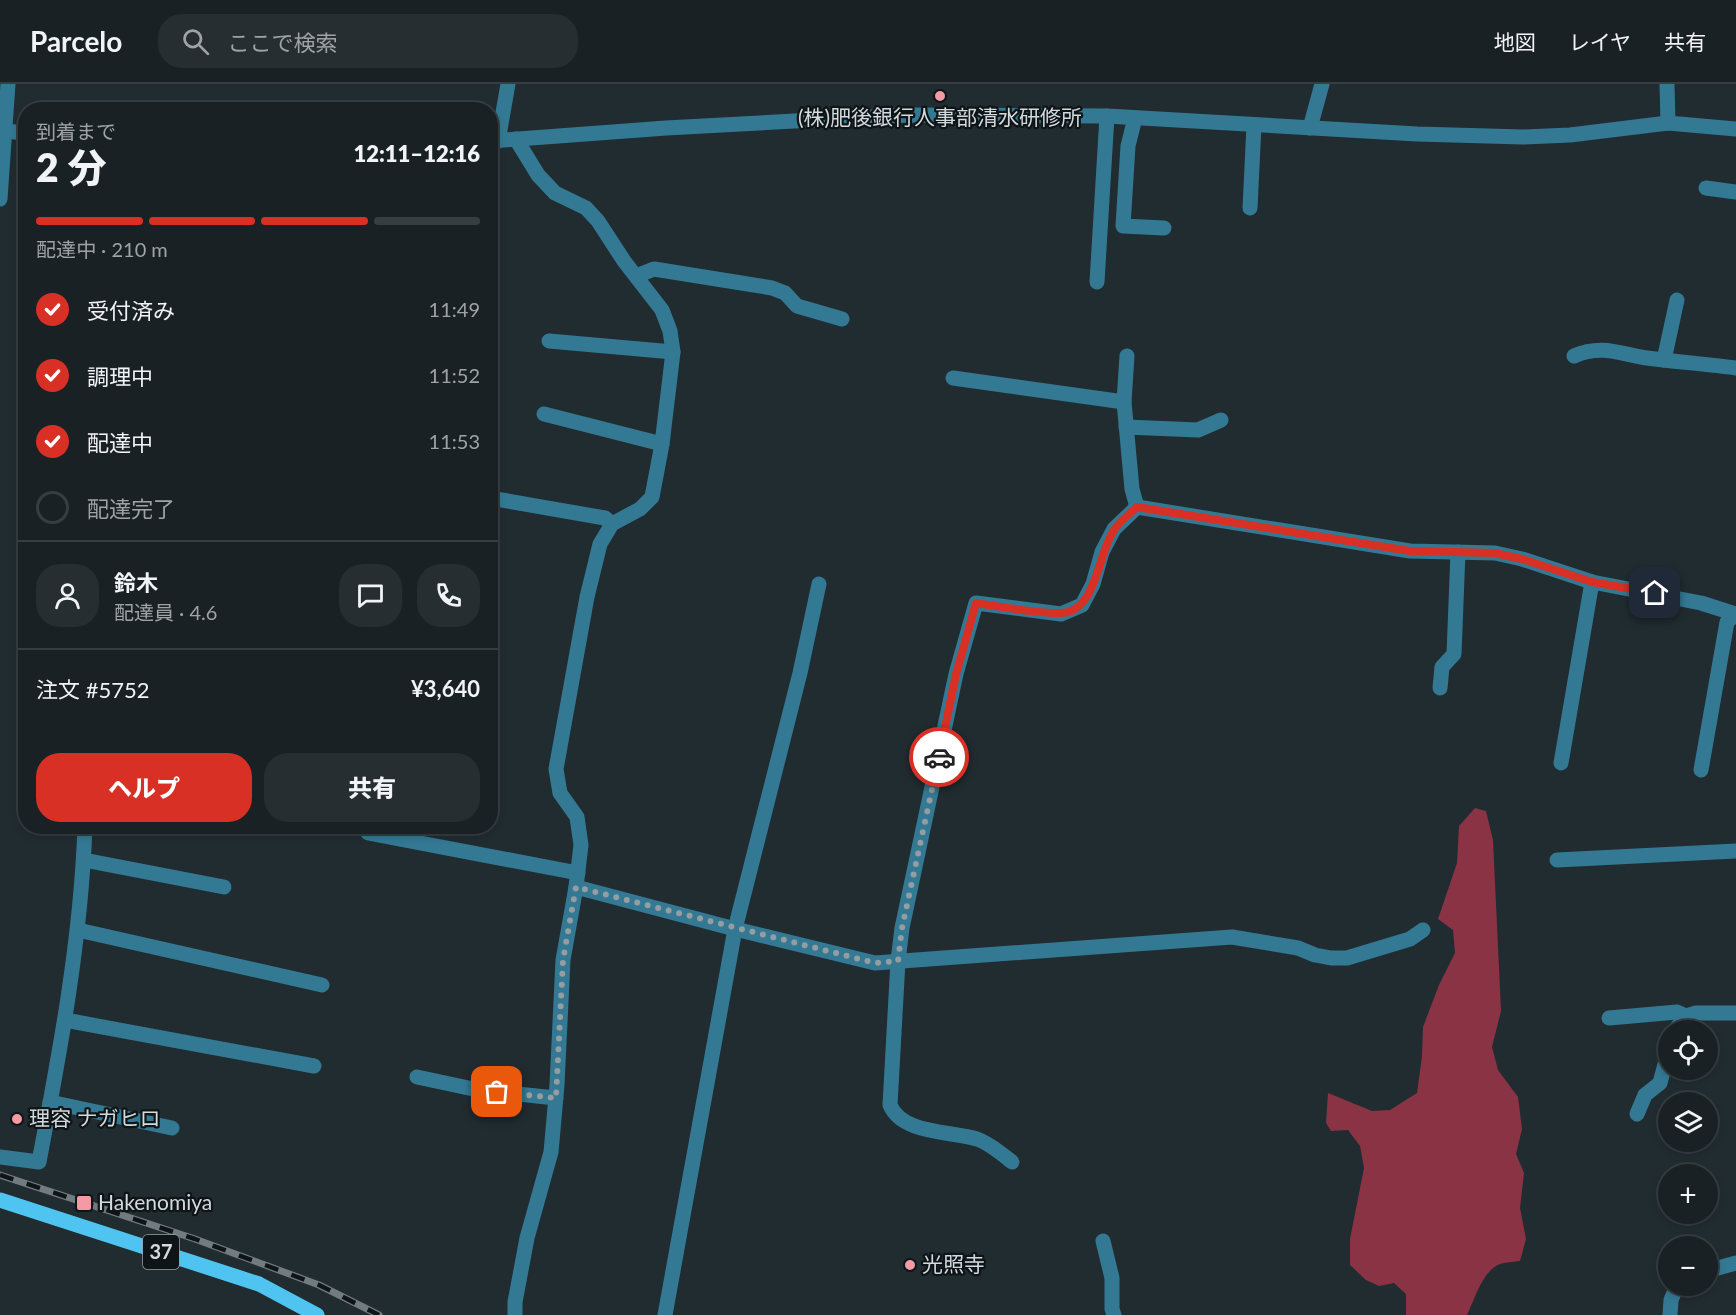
<!DOCTYPE html>
<html lang="ja">
<meta charset="utf-8">
<style>
body{margin:0;font-family:Lato,"Noto Sans JP",sans-serif;background:#262e32;color:#f1f3f6;height:100vh;display:flex;flex-direction:column;font-size:22px;white-space:nowrap}
*{box-sizing:border-box;margin:0}
p{font-size:20px;color:#9fa3a7}
.icon{flex:none;width:33px;height:33px;fill:none;stroke:currentColor;stroke-width:2;stroke-linecap:round;stroke-linejoin:round}
.map{position:relative;flex:1;overflow:hidden}
.panel{position:absolute;left:18px;top:18px;width:480px;height:732px;display:flex;flex-direction:column;background:#192125;border-radius:24px;box-shadow:0 3px 9px #0003,0 0 0 2px #373e42}
.panel>*{flex:none}
.tools{position:absolute;left:1658px;top:936px;display:grid;gap:12px}
.tools a{display:grid;place-items:center;width:60px;height:60px;border-radius:50%;background:#192125;box-shadow:0 3px 9px #0003,0 0 0 2px #373e42;font-size:30px}
.pin{position:absolute;display:grid;place-items:center;width:51px;height:51px;color:#fff;margin:-26px;border-radius:12px;box-shadow:0 3px 9px #0006}
.courier{position:absolute;display:grid;place-items:center;width:60px;height:60px;margin:-30px;border:4px solid #d93025;border-radius:50%;background:#fff;color:#222;box-shadow:0 2px 8px #0007}
.overview em{font-style:normal;font-weight:800}
.overview div{display:flex;flex-direction:column-reverse}
.overview{display:flex;align-items:center;justify-content:space-between;height:102px;padding:0 18px}
h1{font-size:39px;font-weight:800;line-height:45px}
.bar{display:grid;grid-template-columns:repeat(4,1fr);gap:9px 6px;align-content:center;height:72px;padding:0 18px}
.bar i{height:8px;border-radius:4px;background:#373e42}
.bar .current{background:#d93025}
.bar p{grid-column:span 4}
.line{display:flex;align-items:center;gap:15px;padding:0 18px;border-top:2px solid #373e42}
.line div{flex:1}
.round{display:grid;place-items:center;flex:none;width:63px;height:63px;border-radius:24px;background:#262e32}
ol{padding:0 18px;list-style:none}
li{display:flex;align-items:center;gap:18px;height:66px}
li p{margin-inline-start:auto}
li .icon{padding:6px;border-radius:50%;background:#d93025;color:#fff;stroke-width:4}
li:last-child{color:#9fa3a7}
li i{width:33px;height:33px;border:3px solid #373e42;border-radius:50%}
.action{display:flex;gap:12px;margin-top:auto;padding:12px 18px}
.action a{flex:1;height:69px;border-radius:24px;background:#d93025;color:#fff;font-size:24px;font-weight:800;line-height:69px;text-align:center}
.action a+a{background:#262e32;color:#f1f3f6}
header{display:flex;align-items:center;gap:36px;box-sizing:border-box;height:84px;padding:0 30px;background:#192125;border-bottom:2px solid #373e42}
header strong{font-size:28px}
nav{display:flex;gap:33px;margin-inline-start:auto;font-size:21px}
.search{width:420px;height:54px;background:#262e32;display:flex;align-items:center;gap:15px;box-sizing:border-box;padding:0 21px;border-radius:24px;color:#9fa3a7;font-size:22px}
.map>svg:first-child{display:block}
.forest{fill:#8a3344}
.lines{fill:none;stroke-linecap:round;stroke-linejoin:round}
.minor{stroke:#347994;stroke-width:15}
.major{stroke:#50c4f1;stroke-width:15}
.rail-casing{stroke:#727c80;stroke-width:7}
.rail{stroke:#0f1416;stroke-width:4.5;stroke-dasharray:14;stroke-linecap:butt}
.done{stroke:#949da1;stroke-width:6;stroke-dasharray:0 10.8}
.route{stroke:#d93025;stroke-width:8}
.poi-dot{fill:#f49aa5;stroke:#0f1416;stroke-width:2}
.labels{text-anchor:middle;stroke-width:4.5;stroke-linejoin:round;paint-order:stroke}
.shield{fill:#0f1416;stroke:#989fa1;stroke-width:1.5}
.shield-label{font-size:20px;font-weight:bold;fill:#d2dadd}
.poi-label{font-size:21px;fill:#d2dadd;stroke:#0f1416;text-anchor:start}
</style>
<header>
<strong>Parcelo</strong>
<div class="search"><svg class="icon" aria-label="search" viewBox="0 0 24 24"><circle cx="10" cy="10" r="6"/><path d="M15 15l6 6"/></svg>ここで検索</div>
<nav><a>地図</a><a>レイヤ</a><a>共有</a></nav>
</header>
<div class="map">
<svg width="1736" height="1231" viewBox="0 0 1736 1231">
<rect width="100%" height="100%" fill="#212c31"/>
<path class="forest" d="M 1475,724 L 1486,727 L 1493,756 L 1501,927 L 1492,963 L 1498,986 L 1518,1013 L 1522,1045 L 1516,1070 L 1524,1089 L 1520,1124 L 1526,1155 L 1520,1177 C 1514,1178 1506,1178 1500,1180 C 1482,1187 1475,1215 1467,1231 L 1406,1231 L 1406,1210 L 1394,1199 L 1379,1202 L 1366,1196 L 1350,1181 L 1350,1155 L 1364,1084 L 1360,1062 L 1348,1046 L 1331,1047 L 1326,1039 L 1328,1009 L 1372,1027 L 1390,1026 L 1417,1009 L 1422,972 L 1423,943 L 1439,901 L 1455,869 L 1453,846 L 1438,835 L 1457,779 L 1459,742 Z"/>
<g class="lines">
<g class="minor">
<path d="M 1667,0 L 1668,39"/>
<path d="M 1135,34 L 1128,62 L 1123,142 L 1164,144"/>
<path d="M 1310,44 L 1322,0"/>
<path d="M 5,47 L 26,49"/>
<path d="M 490,57 L 666,44 L 905,31 L 1107,32 L 1417,50 L 1523,53 L 1570,51 L 1668,39 L 1736,45"/>
<path d="M 498,57 L 508,0"/>
<path d="M 1706,104 L 1736,108"/>
<path d="M 0,115 L 8,0"/>
<path d="M 1250,124 L 1254,41"/>
<path d="M 636,192 L 654,185 L 772,204 L 785,209 L 797,222 L 842,235"/>
<path d="M 1097,198 L 1107,32"/>
<path d="M 549,257 L 673,268"/>
<path d="M 1574,272 C 1602,260 1620,270 1647,274 C 1677,278 1707,280 1736,284"/>
<path d="M 1664,276 L 1677,216"/>
<path d="M 953,294 L 1124,318 L 1127,272"/>
<path d="M 1124,318 L 1132,405 L 1137,423"/>
<path d="M 544,330 L 662,360"/>
<path d="M 1126,343 L 1198,346 L 1221,336"/>
<path d="M 490,414 L 605,434 L 612,440"/>
<path d="M 1440,604 L 1442,583 L 1454,570 L 1458,468"/>
<path d="M 1561,679 L 1592,498"/>
<path d="M 1701,686 L 1727,538 L 1736,530"/>
<path d="M 368,749 L 578,789"/>
<path d="M 84,776 L 224,803"/>
<path d="M 1557,776 L 1736,767"/>
<path d="M 576,803 L 735,845 L 875,879 L 1232,853 L 1298,864 L 1315,871 L 1331,874 L 1347,874 L 1410,855 L 1423,846"/>
<path d="M 78,846 L 322,901"/>
<path d="M 1609,934 L 1677,928 L 1686,932"/>
<path d="M 65,936 L 314,982"/>
<path d="M 1675,946 L 1686,932 L 1696,929 L 1736,929"/>
<path d="M 417,993 L 478,1006 L 556,1014"/>
<path d="M 50,1018 L 172,1044"/>
<path d="M 1637,1030 L 1645,1011 L 1660,999 L 1668,969"/>
<path d="M 0,1073 L 39,1078 C 60,967 81,856 85,742"/>
<path d="M 1012,1078 C 1002,1070 989,1059 977,1055 C 950,1047 902,1050 890,1021 L 898,877 L 902,844 L 956,590 L 976,519 L 1061,530 L 1082,521 L 1093,500 L 1102,468 L 1114,445 L 1137,423 L 1410,467 L 1495,469 L 1522,475 L 1592,498 L 1701,519 L 1736,530"/>
<path d="M 1103,1157 L 1112,1194 L 1112,1225 L 1114,1231"/>
<path d="M 1707,1187 L 1736,1179"/>
<path d="M 515,1231 L 515,1218 L 527,1154 L 551,1068 L 557,1001 L 563,876 L 576,803 L 581,761 L 577,733 L 560,709 L 556,685 L 587,513 L 600,460 L 612,440 L 640,425 L 652,413 L 662,360 L 673,268 L 670,247 L 662,226 L 624,177 L 598,137 L 586,124 L 555,109 L 538,91 L 516,55"/>
<path d="M 665,1231 L 735,845 L 800,589 L 819,500"/>
<path d="M 1670,1231 L 1671,1216 L 1677,1202"/>
</g>
<path class="major" d="M 0,1116 L 259,1200 L 317,1231"/>
<g class="rail-casing">
<path id="rail" d="M 0,1091 L 195,1155 L 319,1201 L 379,1231"/>
</g>
<use href="#rail" class="rail"/>
</g>
<g class="lines">
<path class="done" d="M 497,1008 L 556,1014 L 563,876 L 576,803 L 875,879 L 898,877 L 902,844 L 939,673"/>
<path class="route" d="M 939,673 L 956,590 L 976,519 C 1002,523 1033,529 1059,529 C 1097,530 1097,470 1114,446 C 1120,437 1130,430 1137,423 L 1410,467 L 1495,469 L 1522,475 L 1592,498 L 1655,509"/>
</g>
<g class="poi-dot">
<circle cx="940" cy="12" r="6"/>
<circle cx="17" cy="1035" r="6"/>
<rect x="76" y="1111" width="16" height="16" rx="3"/>
<circle cx="910" cy="1181" r="6"/>
</g>
<g class="labels">
<rect class="shield" x="143" y="1151" width="36" height="34" rx="4.5"/>
<g class="shield-label">
<text x="161" y="1175">37</text>
</g>
<g class="poi-label">
<text x="940" y="41" text-anchor="middle">(株)肥後銀行人事部清水研修所</text>
<text x="29" y="1042">理容 ナガヒロ</text>
<text x="98" y="1126">Hakenomiya</text>
<text x="922" y="1188">光照寺</text>
</g>
</g>
</svg>
<div class="tools">
<a><svg class="icon" aria-label="locate" viewBox="0 0 24 24"><circle cx="12" cy="12" r="6"/><path d="M12 2v4M12 18v4M2 12h4M18 12h4"/></svg></a>
<a><svg class="icon" aria-label="layers" viewBox="0 0 24 24"><path d="M12 4l9 5-9 5-9-5zM3 14l9 5 9-5"/></svg></a>
<a>+</a>
<a>−</a>
</div>
<div class="pin" style="left:497px;top:1008px;background:#ea580c"><svg class="icon" aria-label="bag" viewBox="0 0 24 24"><path d="M5 8h14l-1 12H6zM9 8a3 3 0 0 1 6 0"/></svg></div>
<div class="pin" style="left:1655px;top:509px;background:#1f2937"><svg class="icon" aria-label="home" viewBox="0 0 24 24"><path d="M3 11l9-7 9 7M6 9v11h12V9"/></svg></div>
<div class="courier" style="left:939px;top:673px"><svg class="icon" aria-label="car" viewBox="0 0 24 24"><path d="M5 17H2v-5l4-1 3-4h7l3 4 3 1v5h-3M9 17h6M6 11h13"/><circle cx="7" cy="17" r="2"/><circle cx="17" cy="17" r="2"/></svg></div>
<section class="panel">
<div class="overview"><div><h1>2 分</h1><p>到着まで</p></div><em>12:11–12:16</em></div>
<div class="bar"><i class="current"></i><i class="current"></i><i class="current"></i><i></i><p>配達中 · 210 m</p></div>
<ol>
<li><svg class="icon" aria-label="check" viewBox="0 0 24 24"><path d="M5 12l5 5 9-10"/></svg>受付済み<p>11:49</p></li>
<li><svg class="icon" aria-label="check" viewBox="0 0 24 24"><path d="M5 12l5 5 9-10"/></svg>調理中<p>11:52</p></li>
<li><svg class="icon" aria-label="check" viewBox="0 0 24 24"><path d="M5 12l5 5 9-10"/></svg>配達中<p>11:53</p></li>
<li><i></i>配達完了</li>
</ol>
<div class="line" style="height:108px"><a class="round"><svg class="icon" aria-label="person" viewBox="0 0 24 24"><circle cx="12" cy="8" r="4"/><path d="M4 21q1-7 8-7t8 7"/></svg></a><div><b>鈴木</b><p>配達員 · 4.6</p></div><a class="round"><svg class="icon" aria-label="chat" viewBox="0 0 24 24"><path d="M4 5h16v11H9l-5 4z"/></svg></a><a class="round"><svg class="icon" aria-label="phone" viewBox="0 0 24 24"><path d="M5 4h4l2 5-3 2q2 4 5 5l2-3 5 2v4C11 20 4 13 5 4z"/></svg></a></div>
<div class="line" style="height:78px"><div>注文 #5752</div><b>¥3,640</b></div>
<div class="action"><a>ヘルプ</a><a>共有</a></div>
</section>
</div>
